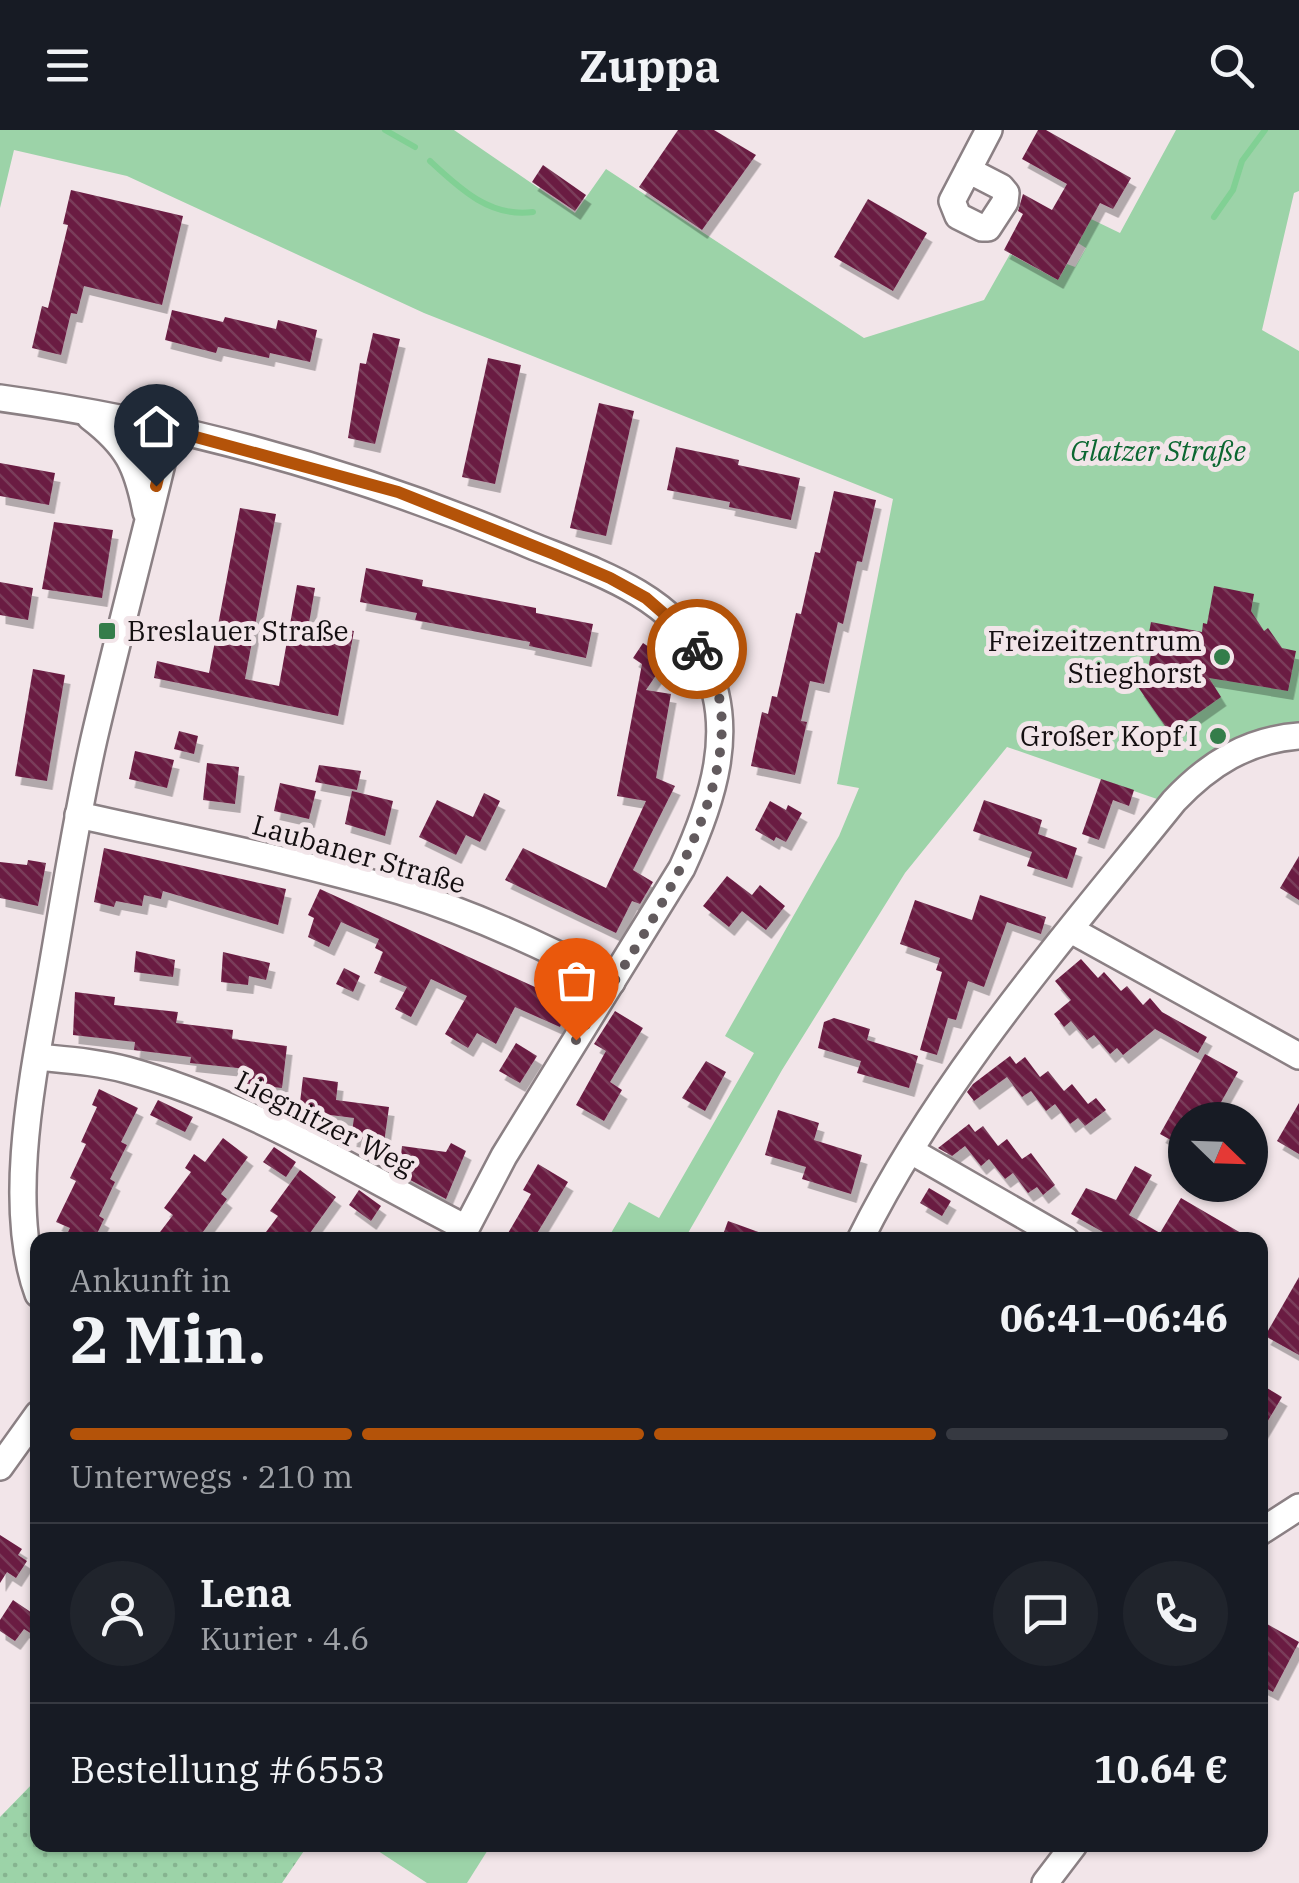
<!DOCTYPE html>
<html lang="de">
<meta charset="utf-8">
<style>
body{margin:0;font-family:"IBM Plex Serif",serif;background:#20242c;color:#f1f3f6;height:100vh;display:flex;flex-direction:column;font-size:38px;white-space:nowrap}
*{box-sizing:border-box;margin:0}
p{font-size:32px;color:#9ea1a6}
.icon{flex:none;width:55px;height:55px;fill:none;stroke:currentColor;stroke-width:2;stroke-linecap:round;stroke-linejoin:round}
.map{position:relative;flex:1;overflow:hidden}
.sheet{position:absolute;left:30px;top:1102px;width:1238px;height:620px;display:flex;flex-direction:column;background:#171b24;border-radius:20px;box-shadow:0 2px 8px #0004}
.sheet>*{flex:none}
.needle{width:65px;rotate:113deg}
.buttons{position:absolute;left:1168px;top:972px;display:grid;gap:20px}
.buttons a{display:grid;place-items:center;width:100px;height:100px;border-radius:50%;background:#171b24;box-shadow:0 2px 8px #0004;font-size:50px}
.pin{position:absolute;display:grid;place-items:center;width:85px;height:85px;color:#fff;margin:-102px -42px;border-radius:50% 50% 50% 0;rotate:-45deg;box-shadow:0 0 10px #0007}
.pin .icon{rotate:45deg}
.courier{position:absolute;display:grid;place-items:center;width:100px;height:100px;margin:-50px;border:8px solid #b45309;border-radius:50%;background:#fff;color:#222;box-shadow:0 2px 12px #0007}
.headline em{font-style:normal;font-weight:800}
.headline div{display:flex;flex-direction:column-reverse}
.headline{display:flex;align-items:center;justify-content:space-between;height:170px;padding:0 40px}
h1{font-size:65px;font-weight:800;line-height:75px}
.bar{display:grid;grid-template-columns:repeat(4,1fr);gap:15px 10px;align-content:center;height:120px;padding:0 40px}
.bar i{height:12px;border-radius:8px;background:#363941}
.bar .active{background:#b45309}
.bar p{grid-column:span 4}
.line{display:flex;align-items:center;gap:25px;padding:0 40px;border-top:2px solid #363941}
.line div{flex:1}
.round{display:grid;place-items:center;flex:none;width:105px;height:105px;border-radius:52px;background:#20242c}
header{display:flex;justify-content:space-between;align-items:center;height:130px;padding:0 40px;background:#171b24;font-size:45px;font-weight:800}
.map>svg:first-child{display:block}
.grass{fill:url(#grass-dots)}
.park{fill:#9cd3a8}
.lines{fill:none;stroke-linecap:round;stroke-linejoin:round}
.stream{stroke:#81d094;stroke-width:6}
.building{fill:url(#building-back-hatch);filter:url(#shadow)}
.minor-casing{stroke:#8b8084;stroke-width:30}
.minor{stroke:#fff;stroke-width:25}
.done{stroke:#625a5d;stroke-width:10;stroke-dasharray:0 18}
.route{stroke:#b45309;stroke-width:12}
.poi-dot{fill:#347d4a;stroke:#f2e5e9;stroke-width:4}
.labels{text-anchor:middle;stroke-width:10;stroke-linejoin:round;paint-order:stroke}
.park-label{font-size:28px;font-style:italic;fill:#0b6731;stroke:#f2e5e9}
.poi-label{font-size:28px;fill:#140f11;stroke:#f2e5e9;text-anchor:end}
.street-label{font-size:28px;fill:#140f11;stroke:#f2e5e9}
</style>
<header><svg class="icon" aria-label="menu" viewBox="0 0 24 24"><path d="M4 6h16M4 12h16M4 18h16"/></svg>Zuppa<svg class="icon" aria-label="search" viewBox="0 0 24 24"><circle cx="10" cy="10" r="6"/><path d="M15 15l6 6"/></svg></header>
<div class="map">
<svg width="1299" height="1753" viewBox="0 0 1299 1753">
<defs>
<pattern id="grass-dots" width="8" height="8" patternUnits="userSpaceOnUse" patternTransform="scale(2.5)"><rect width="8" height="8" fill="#9cd3a8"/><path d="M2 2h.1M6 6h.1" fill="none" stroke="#86b490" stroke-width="1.8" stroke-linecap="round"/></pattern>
<pattern id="building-back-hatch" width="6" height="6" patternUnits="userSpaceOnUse" patternTransform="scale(2.5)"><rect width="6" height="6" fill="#6a1d43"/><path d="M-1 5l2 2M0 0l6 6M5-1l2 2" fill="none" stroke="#7a3c5a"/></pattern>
<filter id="shadow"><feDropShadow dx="5.5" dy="9" stdDeviation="0" flood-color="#0004"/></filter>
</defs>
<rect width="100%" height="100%" fill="#f2e5e9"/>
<path class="grass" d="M 37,1649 L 38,1715 L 308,1715 L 282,1753 L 0,1753 L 0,1687 Z"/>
<g class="park">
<path d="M 0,0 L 454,0 L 575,83 L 606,39 L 864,208 L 984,170 L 1010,124 L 1058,150 L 1067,134 L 1075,137 L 1086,118 L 1078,113 L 1091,89 L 1120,103 L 1176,0 L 1299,0 L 1299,61 L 1294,63 L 1262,200 L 1299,221 L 1299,593 C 1243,599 1193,626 1157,669 L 1007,617 L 905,743 L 782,940 L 684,1110 L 607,1110 L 629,1072 L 659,1088 L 754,923 L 725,906 L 839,706 L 859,658 L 837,654 L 893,369 L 424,183 L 127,46 L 14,20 L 0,78 Z"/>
<path d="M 369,1715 L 491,1715 L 467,1753 L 427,1753 Z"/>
</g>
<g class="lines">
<g class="stream">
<path d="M 385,0 L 415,17"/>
<path d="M 430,31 C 459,58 490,88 533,82"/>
<path d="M 1214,87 L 1233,60 L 1242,31 L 1265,0"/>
</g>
</g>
<g class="building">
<path d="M 678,0 L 714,0 L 756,25 L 702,100 L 639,57 Z"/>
<path d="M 1038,0 L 1046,0 L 1131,48 L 1113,79 L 1100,73 L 1058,150 L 1004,120 L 1023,84 L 1018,81 L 1023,64 L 1052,80 L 1067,54 L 1022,29 Z"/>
<path d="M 543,35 L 586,65 L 575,81 L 532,52 Z"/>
<path d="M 71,60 L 183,86 L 162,175 L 84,156 L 77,184 L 71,183 L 61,225 L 32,218 L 42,176 L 48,178 L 68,95 L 63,94 Z"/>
<path d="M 868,69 L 927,103 L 893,161 L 834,127 Z"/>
<path d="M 172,180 L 223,192 L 225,187 L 276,199 L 278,190 L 317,200 L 310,232 L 270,223 L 269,228 L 218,217 L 216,223 L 165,210 Z"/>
<path d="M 373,203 L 400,209 L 375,314 L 348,308 L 360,233 L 366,234 Z"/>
<path d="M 488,228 L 521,235 L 495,354 L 462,347 Z"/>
<path d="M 599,273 L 634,281 L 606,406 L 570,398 Z"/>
<path d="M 676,317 L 739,330 L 738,335 L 800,348 L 791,390 L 729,377 L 730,372 L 667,360 Z"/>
<path d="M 0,333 L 55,343 L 49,375 L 0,366 Z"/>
<path d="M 834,361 L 876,370 L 862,432 L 857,431 L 843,494 L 838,492 L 824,554 L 810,551 L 801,591 L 807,592 L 795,645 L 751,636 L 762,582 L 768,584 L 772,566 L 777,567 L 796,483 L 801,484 L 815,422 L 820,423 Z"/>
<path d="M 240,378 L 276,384 L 245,549 L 279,556 L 297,455 L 315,458 L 309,493 L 354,501 L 338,586 L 154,548 L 157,531 L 209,543 Z"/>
<path d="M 54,392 L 113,400 L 102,468 L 42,459 Z"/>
<path d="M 366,438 L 423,450 L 422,456 L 536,478 L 536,483 L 593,494 L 586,528 L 529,516 L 530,512 L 415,490 L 417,483 L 360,472 Z"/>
<path d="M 0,452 L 33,458 L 28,490 L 0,485 Z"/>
<path d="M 1214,456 L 1254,464 L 1251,481 L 1264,501 L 1268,498 L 1282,518 L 1296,521 L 1288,561 L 1209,548 L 1221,567 L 1170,603 L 1138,557 L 1146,551 L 1149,534 L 1154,510 L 1149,503 L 1151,492 L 1202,502 L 1203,493 L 1207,494 Z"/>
<path d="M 643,513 L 667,529 L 646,560 L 671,564 L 656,648 L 675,656 L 633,740 L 653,752 L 640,774 L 632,771 L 616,803 L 505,750 L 523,718 L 606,758 L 646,671 L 617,666 L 642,534 L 633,528 Z"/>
<path d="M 33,539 L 65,545 L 47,651 L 15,646 Z"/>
<path d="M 179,601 L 198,606 L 194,624 L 174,619 Z"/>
<path d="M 135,621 L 174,630 L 167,658 L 129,649 Z"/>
<path d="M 207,633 L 239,637 L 235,674 L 203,670 Z"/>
<path d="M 319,635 L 361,641 L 357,660 L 315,652 Z"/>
<path d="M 1101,649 L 1134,660 L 1129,676 L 1113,670 L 1099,710 L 1082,704 Z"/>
<path d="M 280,653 L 316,661 L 309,689 L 274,681 Z"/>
<path d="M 352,661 L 393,671 L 385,706 L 345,694 Z"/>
<path d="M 484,663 L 500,671 L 480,712 L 466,705 L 456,725 L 419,707 L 437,670 L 473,687 Z"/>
<path d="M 984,670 L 1042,690 L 1038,704 L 1077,718 L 1067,749 L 1027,736 L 1032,722 L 973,701 Z"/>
<path d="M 770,671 L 786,680 L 788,675 L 802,683 L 786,712 L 776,707 L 774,711 L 755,700 Z"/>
<path d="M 104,718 L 286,759 L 278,795 L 163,761 L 161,769 L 144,765 L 142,776 L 116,771 L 114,777 L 94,772 Z"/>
<path d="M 1299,726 L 1299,770 L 1280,758 Z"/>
<path d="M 28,730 L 46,733 L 38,776 L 0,768 L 0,732 L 27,735 Z"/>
<path d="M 727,746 L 752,765 L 760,755 L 785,776 L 766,800 L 742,781 L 729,797 L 703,776 Z"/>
<path d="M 320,759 L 570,873 L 560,897 L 515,877 L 496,914 L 477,903 L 468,918 L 445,904 L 467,866 L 431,849 L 411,887 L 395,879 L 407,857 L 374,843 L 383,822 L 375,818 L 379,809 L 341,792 L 329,817 L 308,807 L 314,788 L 308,785 Z"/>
<path d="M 980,765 L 1046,787 L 1041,804 L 1007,792 L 984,857 L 968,851 L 956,890 L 948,888 L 937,925 L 920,920 L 942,842 L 936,840 L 940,828 L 900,814 L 915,770 L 972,790 Z"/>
<path d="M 136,821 L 175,830 L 173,847 L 134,842 Z"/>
<path d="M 223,822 L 270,833 L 266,850 L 249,846 L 248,855 L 221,852 Z"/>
<path d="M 1081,829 L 1098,848 L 1104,842 L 1121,861 L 1127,856 L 1143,875 L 1150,868 L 1162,882 L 1207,907 L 1198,923 L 1155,899 L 1123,925 L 1117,918 L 1110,924 L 1094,905 L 1087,910 L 1071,891 L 1064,897 L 1054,884 L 1071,870 L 1055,851 Z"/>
<path d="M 344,838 L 360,846 L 353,862 L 336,854 Z"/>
<path d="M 75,862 L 115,867 L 114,875 L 178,882 L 176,893 L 233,900 L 232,909 L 287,916 L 282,958 L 246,954 L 247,939 L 190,933 L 191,927 L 134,920 L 135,912 L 73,905 Z"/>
<path d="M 615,881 L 643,898 L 610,952 L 622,960 L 604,991 L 576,975 L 606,921 L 594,914 Z"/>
<path d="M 834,888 L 870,899 L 867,910 L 918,926 L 909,958 L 857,943 L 861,931 L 818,918 L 824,892 Z"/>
<path d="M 516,913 L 537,926 L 520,953 L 499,941 Z"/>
<path d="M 1205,924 L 1238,942 L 1211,990 L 1185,990 L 1185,1018 L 1160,1004 Z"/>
<path d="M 1010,926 L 1016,934 L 1025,927 L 1040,947 L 1048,941 L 1064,961 L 1072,954 L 1088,974 L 1096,968 L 1106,980 L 1085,996 L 1078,988 L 1070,994 L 1055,974 L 1046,981 L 1031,961 L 1022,967 L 1007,947 L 974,971 L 967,962 L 973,954 Z"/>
<path d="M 706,931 L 726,942 L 705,981 L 682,968 Z"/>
<path d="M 303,947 L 338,952 L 336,970 L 389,977 L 384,1013 L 351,1008 L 354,988 L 299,981 Z"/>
<path d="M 99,959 L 138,978 L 121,1012 L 127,1015 L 110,1049 L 115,1052 L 99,1086 L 104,1089 L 94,1110 L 64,1110 L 70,1098 L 56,1092 L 76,1051 L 70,1048 L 86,1014 L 81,1012 L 97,977 L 92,975 Z"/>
<path d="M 158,970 L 193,987 L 185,1002 L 150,985 Z"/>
<path d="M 1299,973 L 1299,1024 L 1277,1011 Z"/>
<path d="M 778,980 L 819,993 L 814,1010 L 862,1025 L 851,1064 L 802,1049 L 806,1037 L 765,1025 Z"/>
<path d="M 969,994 L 975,1002 L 983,996 L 998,1016 L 1007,1009 L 1022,1029 L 1031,1023 L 1055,1055 L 1043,1065 L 1037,1057 L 1028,1063 L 1013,1043 L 1005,1049 L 989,1029 L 981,1036 L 965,1016 L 952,1026 L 938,1018 Z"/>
<path d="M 223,1008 L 248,1027 L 221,1064 L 227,1069 L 197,1110 L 154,1110 L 173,1085 L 164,1078 L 191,1042 L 185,1038 L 194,1024 L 205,1032 Z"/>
<path d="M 451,1013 L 466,1021 L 446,1069 L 399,1044 L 402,1016 L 446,1022 Z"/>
<path d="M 274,1017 L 296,1032 L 286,1047 L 263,1032 Z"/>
<path d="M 538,1034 L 568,1052 L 533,1110 L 504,1110 L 531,1064 L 523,1060 Z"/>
<path d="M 1135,1036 L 1152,1045 L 1129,1085 L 1160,1103 L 1181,1068 L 1253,1110 L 1117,1110 L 1071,1084 L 1086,1058 L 1116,1070 Z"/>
<path d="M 300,1040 L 336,1067 L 305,1110 L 260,1110 L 278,1086 L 270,1081 Z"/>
<path d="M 929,1058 L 951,1071 L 942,1086 L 920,1073 Z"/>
<path d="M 359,1060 L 381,1076 L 371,1091 L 349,1075 Z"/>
<path d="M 728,1091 L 775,1108 L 775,1110 L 721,1110 Z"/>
<path d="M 1299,1147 L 1299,1225 L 1265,1206 Z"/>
<path d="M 1260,1254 L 1282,1267 L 1260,1304 Z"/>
<path d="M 0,1405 L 22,1419 L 18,1425 L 27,1431 L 16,1448 L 7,1442 L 0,1453 Z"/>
<path d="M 13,1470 L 38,1487 L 38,1508 L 24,1499 L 15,1511 L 0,1501 L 0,1490 Z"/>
<path d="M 1260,1490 L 1299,1512 L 1273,1562 L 1260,1555 Z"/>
</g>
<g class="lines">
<g class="minor-casing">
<g id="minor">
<path d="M 968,40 L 1001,57 L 1006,63 L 1005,72 L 988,98 L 982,98 L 958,86 L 952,71 L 989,0"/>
<path d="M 0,268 C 182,293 362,344 530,415 C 592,440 671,464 703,529 C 738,598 712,673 682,738 L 504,1026 L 460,1110"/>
<path d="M 90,287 C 128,316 137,336 146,382"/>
<path d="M 78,685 C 186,709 295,730 400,761 C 474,784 544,816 612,852"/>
<path d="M 1071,800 L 1299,926"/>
<path d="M 37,927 C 67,930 98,932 127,940 C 248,973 356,1042 466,1098"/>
<path d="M 911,1021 L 1066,1110"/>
<path d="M 860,1110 C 940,949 1062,810 1174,671 C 1209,634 1247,610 1299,606"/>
<path d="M 38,1164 C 5,1075 34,941 50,849 C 64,769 76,688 94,609 C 118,506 146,403 170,300"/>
<path d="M 0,1337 L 38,1284"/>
<path d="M 1260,1402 L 1299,1377"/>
<path d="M 1045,1753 L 1074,1715"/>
</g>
</g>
<use href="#minor" class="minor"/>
</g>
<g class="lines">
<path class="done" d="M 576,910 C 633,820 780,624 697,519"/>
<path class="route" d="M 156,356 L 170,300 L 398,362 L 554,424 L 610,448 L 646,468 L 678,496 L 697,519"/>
</g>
<g class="poi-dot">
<rect x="97" y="491" width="20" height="20" rx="5"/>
<circle cx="1222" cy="527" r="10"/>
<circle cx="1218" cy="606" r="10"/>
</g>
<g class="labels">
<g class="park-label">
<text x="1158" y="331">Glatzer Straße</text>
</g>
<g class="poi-label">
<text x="127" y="511" text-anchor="start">Breslauer Straße</text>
<text x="1202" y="521">Freizeitzentrum<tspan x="1202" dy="32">Stieghorst</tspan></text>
<text x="1198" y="616">Großer Kopf I</text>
</g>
<g class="street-label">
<text transform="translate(359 724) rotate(16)" y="10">Laubaner Straße</text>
<text transform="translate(325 993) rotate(27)" y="10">Liegnitzer Weg</text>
</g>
</g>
</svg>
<div class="buttons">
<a><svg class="needle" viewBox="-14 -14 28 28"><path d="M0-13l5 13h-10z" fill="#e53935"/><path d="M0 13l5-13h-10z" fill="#9ea1a6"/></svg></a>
</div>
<div class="pin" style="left:576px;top:910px;background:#ea580c"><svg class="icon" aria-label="bag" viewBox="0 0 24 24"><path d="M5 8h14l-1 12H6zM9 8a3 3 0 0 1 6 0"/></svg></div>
<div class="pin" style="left:156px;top:356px;background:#1f2937"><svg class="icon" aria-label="home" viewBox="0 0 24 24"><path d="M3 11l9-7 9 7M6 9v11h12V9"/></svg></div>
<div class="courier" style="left:697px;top:519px"><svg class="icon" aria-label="bike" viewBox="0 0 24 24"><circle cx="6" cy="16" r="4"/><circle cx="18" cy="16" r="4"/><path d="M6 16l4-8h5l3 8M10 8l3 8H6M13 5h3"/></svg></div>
<section class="sheet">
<div class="headline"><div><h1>2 Min.</h1><p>Ankunft in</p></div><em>06:41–06:46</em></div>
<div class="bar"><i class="active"></i><i class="active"></i><i class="active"></i><i></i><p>Unterwegs · 210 m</p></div>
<div class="line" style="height:180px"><a class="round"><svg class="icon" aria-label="person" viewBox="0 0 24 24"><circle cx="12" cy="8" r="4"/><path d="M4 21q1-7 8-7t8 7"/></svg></a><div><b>Lena</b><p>Kurier · 4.6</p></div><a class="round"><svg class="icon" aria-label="chat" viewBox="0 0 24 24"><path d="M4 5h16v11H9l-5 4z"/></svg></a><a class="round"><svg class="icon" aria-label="phone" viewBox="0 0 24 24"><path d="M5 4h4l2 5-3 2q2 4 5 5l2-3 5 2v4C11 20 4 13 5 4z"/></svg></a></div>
<div class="line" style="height:130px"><div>Bestellung #6553</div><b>10.64 €</b></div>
</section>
</div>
